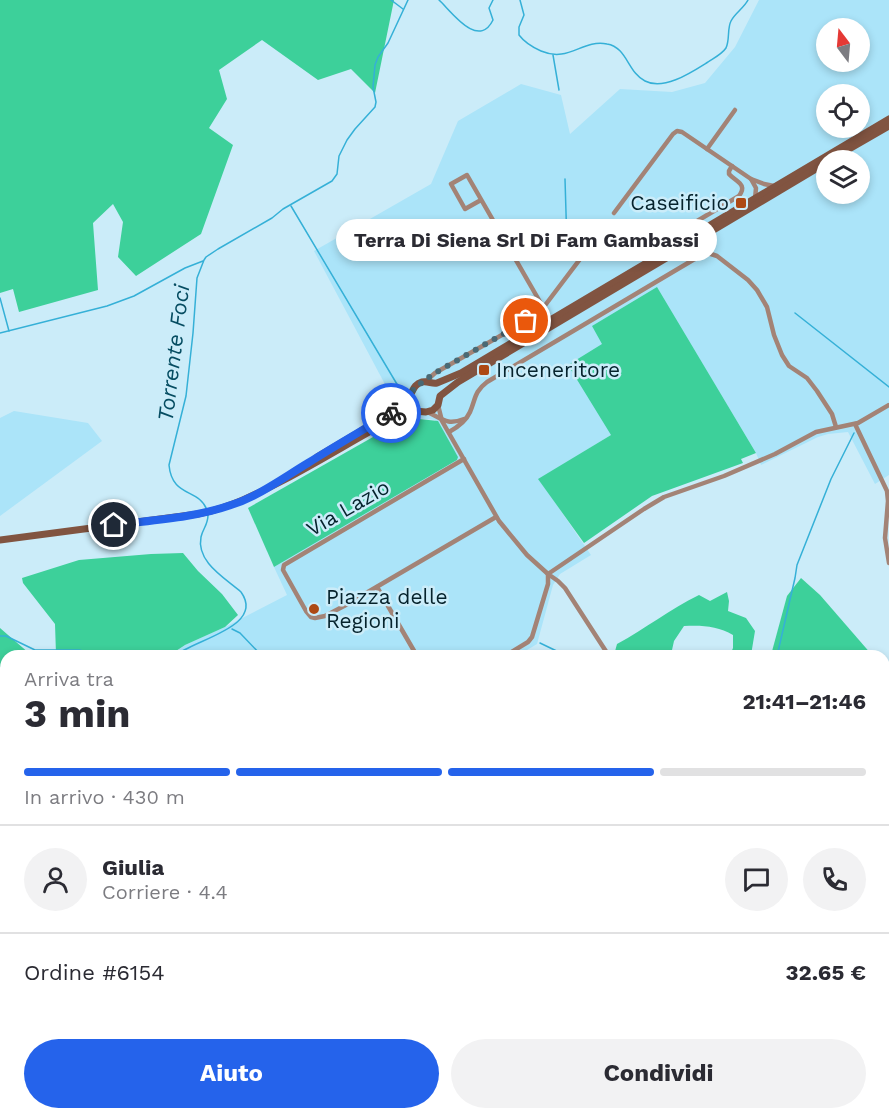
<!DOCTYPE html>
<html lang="it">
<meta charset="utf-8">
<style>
body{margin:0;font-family:"Work Sans",sans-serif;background:#f2f2f3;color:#2b2b33;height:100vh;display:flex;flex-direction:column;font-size:22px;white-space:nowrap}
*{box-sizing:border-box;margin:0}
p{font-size:20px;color:#7c7c81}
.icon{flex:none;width:33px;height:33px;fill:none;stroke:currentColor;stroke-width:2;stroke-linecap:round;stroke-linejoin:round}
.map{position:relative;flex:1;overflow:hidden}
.side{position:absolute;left:0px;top:650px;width:890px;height:470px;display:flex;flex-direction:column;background:#fff;border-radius:18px 18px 0 0;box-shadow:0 3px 9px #0003}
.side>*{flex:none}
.needle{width:39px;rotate:344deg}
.fabs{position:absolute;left:816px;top:18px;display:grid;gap:12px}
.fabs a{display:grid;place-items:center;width:54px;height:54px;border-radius:50%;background:#fff;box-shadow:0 3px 9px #0003;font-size:30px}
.pin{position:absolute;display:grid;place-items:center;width:51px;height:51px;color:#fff;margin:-26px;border:3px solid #fff;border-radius:50%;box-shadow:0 2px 6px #0007}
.courier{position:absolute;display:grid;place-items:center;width:60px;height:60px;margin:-30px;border:4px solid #2563eb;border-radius:50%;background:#fff;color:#222;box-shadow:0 2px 8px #0007}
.bubble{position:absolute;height:42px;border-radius:21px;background:#fff;box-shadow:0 3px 9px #0003;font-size:20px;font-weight:700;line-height:42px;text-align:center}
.summary em{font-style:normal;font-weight:700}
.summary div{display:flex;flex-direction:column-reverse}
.summary{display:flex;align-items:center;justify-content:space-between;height:102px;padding:0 24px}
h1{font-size:39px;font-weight:700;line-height:45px}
.bar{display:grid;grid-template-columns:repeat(4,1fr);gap:9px 6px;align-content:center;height:72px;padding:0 24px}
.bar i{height:8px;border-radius:4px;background:#e1e1e2}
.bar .current{background:#2563eb}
.bar p{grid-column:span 4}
.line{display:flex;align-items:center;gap:15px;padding:0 24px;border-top:2px solid #e1e1e2}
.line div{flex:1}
.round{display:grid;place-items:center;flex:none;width:63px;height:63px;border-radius:32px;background:#f2f2f3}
.cta{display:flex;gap:12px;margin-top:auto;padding:12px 24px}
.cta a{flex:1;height:69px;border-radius:36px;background:#2563eb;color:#fff;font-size:24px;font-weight:700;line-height:69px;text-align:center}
.cta a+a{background:#f2f2f3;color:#2b2b33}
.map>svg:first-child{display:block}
.built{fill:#abe4f9;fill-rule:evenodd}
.green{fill:#3dd09a}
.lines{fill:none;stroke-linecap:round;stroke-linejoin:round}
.stream{stroke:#35b0d7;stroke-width:1.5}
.street{stroke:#a38376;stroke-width:4.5}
.secondary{stroke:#815441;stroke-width:7}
.done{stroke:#4a6974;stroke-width:6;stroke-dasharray:0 10.8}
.route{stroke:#2563eb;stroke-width:8}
.poi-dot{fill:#ad4914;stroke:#cbecf9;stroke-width:2}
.labels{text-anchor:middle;stroke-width:5;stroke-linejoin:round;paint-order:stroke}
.poi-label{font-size:21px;fill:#05222c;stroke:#cbecf9;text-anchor:start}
.street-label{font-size:21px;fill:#05222c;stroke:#cbecf9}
.water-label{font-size:22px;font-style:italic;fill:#064d62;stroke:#cbecf9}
</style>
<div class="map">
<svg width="889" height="1118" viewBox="0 0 889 1118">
<rect width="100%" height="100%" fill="#cbecf9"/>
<g class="built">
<path d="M 759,0 L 889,0 L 889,475 L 875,484 L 848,432 L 828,434 L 818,437 L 761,465 L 756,453 L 657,288 L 593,327 L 603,344 L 611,435 L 539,479 L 591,555 L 560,574 L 553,585 L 537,644 L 517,656 L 170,656 L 185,645 L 225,627 L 287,595 L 274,567 L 457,460 L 435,420 L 414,418 L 404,420 L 314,251 L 431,184 L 458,121 L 521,84 L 561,95 L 570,134 L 620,89 L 672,92 L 705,83 L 735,47 ZM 826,28 L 860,28 L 860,62 L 826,62 ZM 826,94 L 860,94 L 860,128 L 826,128 ZM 826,160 L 860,160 L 860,194 L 826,194 Z"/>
<path d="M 14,411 L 88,423 L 102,441 L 0,516 L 0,418 Z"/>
</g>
<g class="green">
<path d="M 0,0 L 394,0 L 375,93 L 351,69 L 318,80 L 262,40 L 219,70 L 227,99 L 209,128 L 233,145 L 201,234 L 136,276 L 118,257 L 123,222 L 113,204 L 93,223 L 98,290 L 19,312 L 13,289 L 0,293 Z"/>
<path d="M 657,287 L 756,453 L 741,459 L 743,463 L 652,496 L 584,543 L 538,479 L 611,435 L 568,365 L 602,344 L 592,326 Z"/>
<path d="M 410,418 L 438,421 L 458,457 L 457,460 L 274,567 L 248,508 L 403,420 Z"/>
<path d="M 183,553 L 198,571 L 222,594 L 238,615 L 225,627 L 185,645 L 170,655 L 6,656 L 6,670 L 0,667 L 0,628 L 30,654 L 56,654 L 55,624 L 23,583 L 22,578 L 79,560 L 151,554 Z"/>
<path d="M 801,578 L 820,595 L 872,655 L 771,655 L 787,596 Z"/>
<path d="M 727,592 L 729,601 L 728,611 L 746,618 L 755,631 L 751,655 L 730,655 L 733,648 L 733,635 C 718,626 702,625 684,626 L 674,641 L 672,650 L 663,655 L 614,655 L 617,644 C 645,629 670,609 699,595 L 710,601 Z"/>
<path d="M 884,718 L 889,722 L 889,863 L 884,860 Z"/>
<path d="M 6,967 L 6,1113 L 67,1113 L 68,1118 L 0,1118 L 0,968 Z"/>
<path d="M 884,1093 L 889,1093 L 889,1118 L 864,1118 L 863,1113 L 884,1113 Z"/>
<path d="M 171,1113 L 425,1113 L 427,1118 L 171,1118 Z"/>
<path d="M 456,1113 L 525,1113 L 533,1118 L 458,1118 Z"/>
<path d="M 783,1113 L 841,1113 L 842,1118 L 785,1118 Z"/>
</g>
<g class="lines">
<g class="stream">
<path d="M 391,0 L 403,9"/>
<path d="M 439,0 C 451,11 478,50 493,20 L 489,8 L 493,0"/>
<path d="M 520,0 L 524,15 L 519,27 L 519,35 C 525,43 532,47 541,51 C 569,63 582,39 607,44 C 627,47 628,73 645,81 C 664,91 692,72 708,62 C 714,58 722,54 726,48 C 730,39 727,29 731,21 C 735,13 744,8 748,0"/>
<path d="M 553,55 L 559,90"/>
<path d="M 565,179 L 567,246 L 571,260"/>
<path d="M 291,206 L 404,396"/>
<path d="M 0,298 L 9,331"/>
<path d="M 795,313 L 889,387"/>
<path d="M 0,333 L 107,306 L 134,296 L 185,268 L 203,261"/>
<path d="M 207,510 C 199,488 172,498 169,465 L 186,396 L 193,333 L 197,278 L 204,260 L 206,257 L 218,249 L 272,218 L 283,209 L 332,181 L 337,174 L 339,156 L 347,140 L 355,129 L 375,107 L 376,102 L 373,87 L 375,65 L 378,57 L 388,43 L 408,0"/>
<path d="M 232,629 L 240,633 L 262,656"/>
<path d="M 0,636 L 6,636 L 35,650 L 79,650 L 105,656"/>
<path d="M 540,643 L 567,656"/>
<path d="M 175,656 C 192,640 266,627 241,592 C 225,578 196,562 201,537 C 203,528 208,525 208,515"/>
<path d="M 777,656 L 795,578 L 797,565 L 831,479 L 854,433"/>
<path d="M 436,1113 L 438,1118"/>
<path d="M 854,1113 L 855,1118"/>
<path d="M 176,1118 L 176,1113"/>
</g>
<g class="street">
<path d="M 707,149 L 735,110"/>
<path d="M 751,179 L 756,188 L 755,199"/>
<path d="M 481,200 L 465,209 L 451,184 L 467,175 L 551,321"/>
<path d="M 614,213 L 673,134 L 677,131 L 682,132 L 751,179 L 764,184 L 774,186"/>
<path d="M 657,245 L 739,196 C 748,184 736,182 729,174 L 729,171 L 732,166"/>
<path d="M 543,308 L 596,238"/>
<path d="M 425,382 L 435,373 L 544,311"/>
<path d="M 438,405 L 442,421 L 499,521 L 527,555 L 548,574 L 548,584 L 532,637 L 528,642 L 505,656"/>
<path d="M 427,412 C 442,418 446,426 464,419"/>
<path d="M 855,424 L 887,491 L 888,501 L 885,538 L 889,563"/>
<path d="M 449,432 C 458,427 466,421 470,412 C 476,398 474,392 487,382 L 693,260 L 708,253 L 717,256 L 748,280 L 757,290 L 767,307 L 774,335 L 782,355 L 789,366 L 807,378 L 817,391 L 832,414 L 836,427"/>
<path d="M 464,459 L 284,565 L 283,570 L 306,611 L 311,617 L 315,618 L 325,616 L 344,606 L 496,517"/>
<path d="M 377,587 L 417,656"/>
<path d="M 609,656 L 565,588 L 558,581 L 548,574 L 644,509 L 664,497 L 724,476 L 775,454 L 816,432 L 858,423 L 889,405"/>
<path d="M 711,1113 L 714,1118"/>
</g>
<g class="secondary">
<path d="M 830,160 L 889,126"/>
<path d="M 317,457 L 398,409 C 402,405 407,402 409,397 C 413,391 414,384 422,382 C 428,381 432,384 437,383 L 461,373 L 889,119"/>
<path d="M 0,540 L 198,514 C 229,508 255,495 284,480 C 324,459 362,435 402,414 L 414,411 L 426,412 L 433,410 L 438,405 L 440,396 L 458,382 L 826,163"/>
</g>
</g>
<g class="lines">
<path class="done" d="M 391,413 C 397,410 403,406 407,400 C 415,391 411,385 425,382 L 428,378 L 435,373 L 526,321"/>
<path class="route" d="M 114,525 C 153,520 194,518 231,505 C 259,496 283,478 308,463 C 335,446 363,430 391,413"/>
</g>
<g class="poi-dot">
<rect x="735" y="197" width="12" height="12" rx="3"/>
<rect x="478" y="364" width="12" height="12" rx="3"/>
<circle cx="314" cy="609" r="6"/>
</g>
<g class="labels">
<g class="poi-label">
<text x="729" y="210" text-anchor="end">Caseificio</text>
<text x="496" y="377">Inceneritore</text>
<text x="326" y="604">Piazza delle<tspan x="326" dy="24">Regioni</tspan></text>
</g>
<g class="street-label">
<text transform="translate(348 508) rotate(-30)" y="7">Via Lazio</text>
</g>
<g class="water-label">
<text transform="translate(173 353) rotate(-83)" y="8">Torrente Foci</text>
</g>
</g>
</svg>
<div class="fabs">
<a><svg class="needle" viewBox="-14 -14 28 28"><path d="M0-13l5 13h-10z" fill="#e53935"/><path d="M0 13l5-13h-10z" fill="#7c7c81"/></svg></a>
<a><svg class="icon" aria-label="locate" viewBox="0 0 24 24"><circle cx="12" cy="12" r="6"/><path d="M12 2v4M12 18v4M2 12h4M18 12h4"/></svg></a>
<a><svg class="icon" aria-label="layers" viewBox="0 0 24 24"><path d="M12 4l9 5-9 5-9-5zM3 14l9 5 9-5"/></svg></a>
</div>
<div class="pin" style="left:526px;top:321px;background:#ea580c"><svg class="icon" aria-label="bag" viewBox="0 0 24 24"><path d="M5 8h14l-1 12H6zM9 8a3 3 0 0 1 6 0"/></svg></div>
<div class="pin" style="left:114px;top:525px;background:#1f2937"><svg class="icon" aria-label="home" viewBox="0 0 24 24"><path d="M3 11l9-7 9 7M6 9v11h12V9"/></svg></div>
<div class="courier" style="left:391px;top:413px"><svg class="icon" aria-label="bike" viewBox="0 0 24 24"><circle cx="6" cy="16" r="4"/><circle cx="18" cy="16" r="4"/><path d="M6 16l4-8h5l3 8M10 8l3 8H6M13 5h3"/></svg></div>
<div class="bubble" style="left:336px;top:219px;width:381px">Terra Di Siena Srl Di Fam Gambassi</div>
<section class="side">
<div class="summary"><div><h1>3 min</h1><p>Arriva tra</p></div><em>21:41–21:46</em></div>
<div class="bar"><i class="current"></i><i class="current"></i><i class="current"></i><i></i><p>In arrivo · 430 m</p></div>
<div class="line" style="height:108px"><a class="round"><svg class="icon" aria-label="person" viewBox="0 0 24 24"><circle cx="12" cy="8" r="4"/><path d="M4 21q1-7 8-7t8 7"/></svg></a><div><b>Giulia</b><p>Corriere · 4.4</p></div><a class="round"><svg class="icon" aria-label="chat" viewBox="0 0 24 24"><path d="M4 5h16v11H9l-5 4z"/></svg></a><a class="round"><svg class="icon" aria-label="phone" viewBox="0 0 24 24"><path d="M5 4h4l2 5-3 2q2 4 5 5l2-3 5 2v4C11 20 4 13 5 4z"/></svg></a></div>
<div class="line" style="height:78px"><div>Ordine #6154</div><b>32.65 €</b></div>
<div class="cta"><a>Aiuto</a><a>Condividi</a></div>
</section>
</div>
